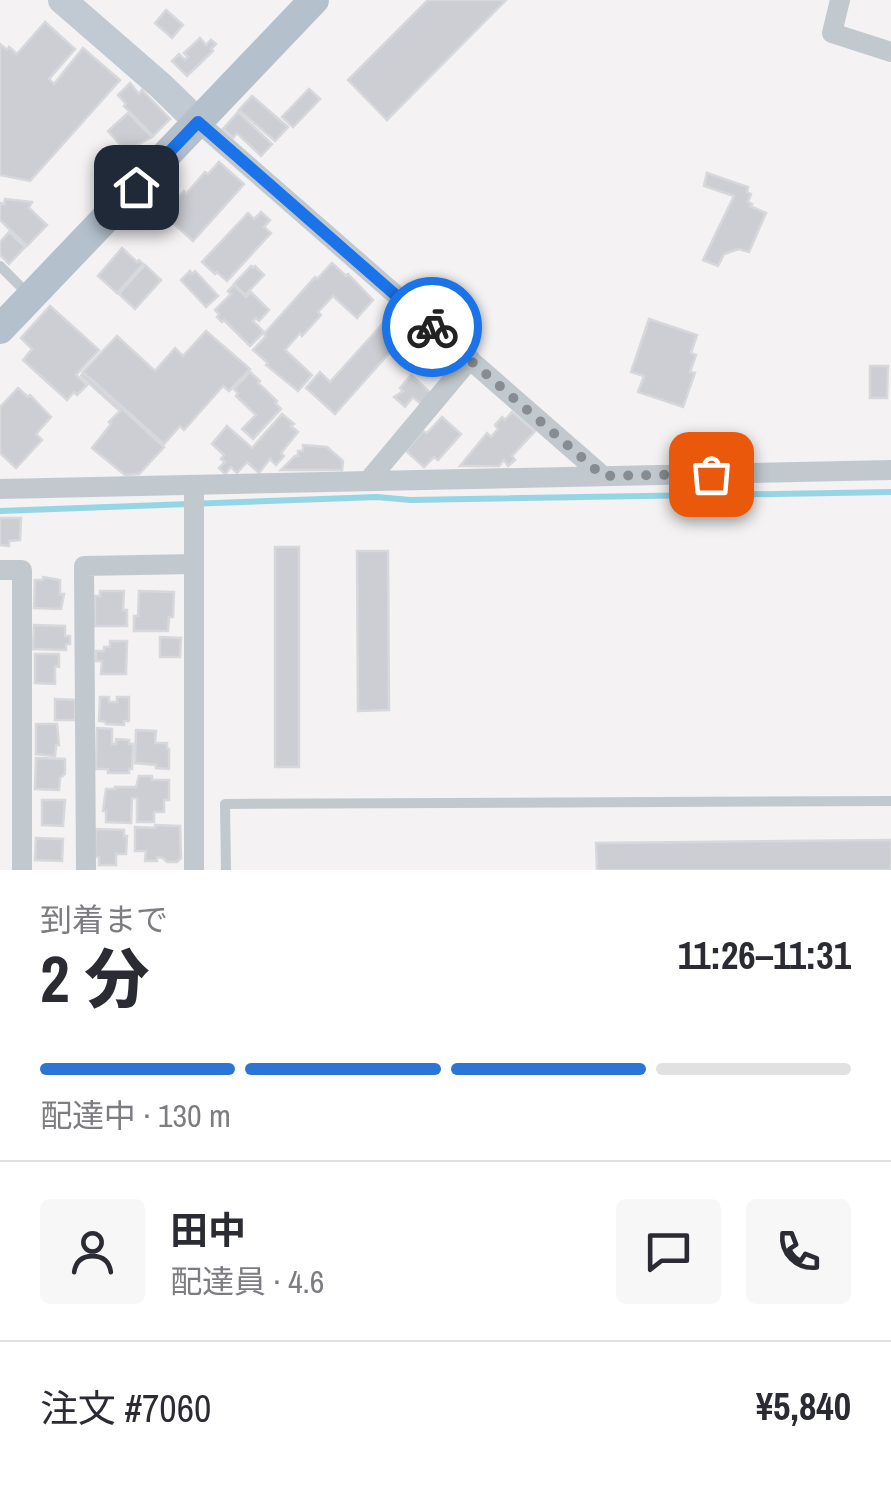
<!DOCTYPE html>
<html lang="ja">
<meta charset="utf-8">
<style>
body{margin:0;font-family:"Archivo Narrow","Noto Sans JP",sans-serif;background:#f7f7f7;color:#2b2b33;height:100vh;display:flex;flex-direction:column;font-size:38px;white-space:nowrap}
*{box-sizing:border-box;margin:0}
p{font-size:32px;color:#7c7c81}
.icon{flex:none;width:55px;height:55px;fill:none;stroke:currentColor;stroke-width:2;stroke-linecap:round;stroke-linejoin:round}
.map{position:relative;height:870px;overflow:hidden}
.drawer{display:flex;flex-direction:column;background:#fff;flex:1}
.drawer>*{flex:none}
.pin{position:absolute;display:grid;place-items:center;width:85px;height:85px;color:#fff;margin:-42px;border-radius:20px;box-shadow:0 5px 15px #0006}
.courier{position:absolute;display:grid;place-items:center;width:100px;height:100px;margin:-50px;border:8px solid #1a73e8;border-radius:50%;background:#fff;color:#222;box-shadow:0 2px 12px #0007}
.head em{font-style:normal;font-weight:800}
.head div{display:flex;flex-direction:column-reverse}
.head{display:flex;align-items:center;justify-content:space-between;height:170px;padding:0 40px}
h1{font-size:65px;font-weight:800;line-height:75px}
.bar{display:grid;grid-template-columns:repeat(4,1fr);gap:15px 10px;align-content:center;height:120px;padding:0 40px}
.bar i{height:12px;border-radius:8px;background:#e1e1e2}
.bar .current{background:#2a75d5}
.bar p{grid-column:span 4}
.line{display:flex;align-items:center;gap:25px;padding:0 40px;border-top:2px solid #e1e1e2}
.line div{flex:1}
.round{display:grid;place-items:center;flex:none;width:105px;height:105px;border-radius:10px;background:#f7f7f7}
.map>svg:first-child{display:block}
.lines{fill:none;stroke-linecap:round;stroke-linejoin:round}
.stream{stroke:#96d5e5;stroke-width:6}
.building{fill:#ccced3;stroke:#d6d8dc;stroke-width:2.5}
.lane{stroke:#c1c9cf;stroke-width:10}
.street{stroke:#c1c9cf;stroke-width:20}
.secondary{stroke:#c1cad3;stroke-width:28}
.primary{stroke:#b4c1cd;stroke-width:30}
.done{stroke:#868c91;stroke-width:10;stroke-dasharray:0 18}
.route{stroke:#1a73e8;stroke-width:12}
</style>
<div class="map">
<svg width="891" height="870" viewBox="0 0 891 870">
<rect width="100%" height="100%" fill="#f4f2f2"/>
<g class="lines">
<path class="stream" d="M 0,511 L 377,497 L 410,500 L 891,492"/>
</g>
<g class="building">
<path d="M 428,0 L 506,0 L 387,120 L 348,80 Z"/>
<path d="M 166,10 L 183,25 L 172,38 L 155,23 Z"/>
<path d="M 45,22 L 75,49 L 49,79 L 54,84 L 83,48 L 120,80 L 30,181 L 0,175 L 0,44 L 7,50 L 9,47 L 17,54 Z"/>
<path d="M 200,38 L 206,45 L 211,40 L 216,44 L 211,49 L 213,51 L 187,76 L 172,61 L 179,54 L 185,60 L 188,57 L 184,53 Z"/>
<path d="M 130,83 L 139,94 L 142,90 L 170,119 L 153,136 L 124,106 L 126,104 L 118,95 Z"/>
<path d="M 309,89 L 320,99 L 293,127 L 282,117 Z"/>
<path d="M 252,96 L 288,127 L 275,141 L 239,110 Z"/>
<path d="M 238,112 L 272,144 L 261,156 L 237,133 L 233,138 L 223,129 Z"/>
<path d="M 128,113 L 152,137 L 126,151 L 108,131 Z"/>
<path d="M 219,162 L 244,184 L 193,241 L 166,217 L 177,205 L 174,203 L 184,191 L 186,194 L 205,172 L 208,174 Z"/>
<path d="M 707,173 L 748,187 L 747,192 L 751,194 L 748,202 L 752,204 L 750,206 L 766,213 L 749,252 L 739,249 L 724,254 L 718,266 L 703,260 L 734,196 L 704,186 Z"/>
<path d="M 5,199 L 32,202 L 29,208 L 47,225 L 27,246 L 0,220 L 0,203 L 4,204 Z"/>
<path d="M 261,212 L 270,220 L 264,227 L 271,233 L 227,281 L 217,272 L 215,274 L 202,262 L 248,213 L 254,219 Z"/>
<path d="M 9,232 L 25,247 L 9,264 L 0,255 L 0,242 Z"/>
<path d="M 122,248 L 137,262 L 139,260 L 143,264 L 117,293 L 98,276 Z"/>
<path d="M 332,263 L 346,276 L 348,274 L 373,300 L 357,318 L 333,296 L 318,312 L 321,315 L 302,336 L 300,333 L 285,350 L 312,375 L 298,391 L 266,365 L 268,363 L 253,350 L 266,336 L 264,334 L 315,277 L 317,279 Z"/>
<path d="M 145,265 L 161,280 L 135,309 L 119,294 Z"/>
<path d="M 251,266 L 253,268 L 255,266 L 264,275 L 245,295 L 234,284 Z"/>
<path d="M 190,271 L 192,274 L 195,271 L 218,296 L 206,307 L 181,280 Z"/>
<path d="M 234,285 L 246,297 L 251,292 L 269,310 L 259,321 L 256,318 L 253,321 L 264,332 L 250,346 L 224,320 L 222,322 L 217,317 L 219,314 L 215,310 L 231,294 L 228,291 Z"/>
<path d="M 50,306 L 99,350 L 76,375 L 87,385 L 77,395 L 74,392 L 67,400 L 23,360 L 32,349 L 21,338 Z"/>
<path d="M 395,310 L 413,326 L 335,414 L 306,388 L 320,372 L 330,382 Z"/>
<path d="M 649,319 L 697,335 L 691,353 L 696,355 L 690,372 L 695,373 L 683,407 L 638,392 L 644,376 L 631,372 Z"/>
<path d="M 206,331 L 250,369 L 229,391 L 223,386 L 184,430 L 180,426 L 164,444 L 83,372 L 117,336 L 155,371 L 175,348 L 183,356 Z"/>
<path d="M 870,366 L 888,366 L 887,398 L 870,398 Z"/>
<path d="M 250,372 L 260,381 L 258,383 L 277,401 L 275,403 L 281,409 L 253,439 L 242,429 L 256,415 L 236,396 L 238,393 L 234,389 Z"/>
<path d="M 83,373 L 164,447 L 139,474 L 125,475 L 92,448 L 111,424 L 109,422 L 120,411 L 81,376 Z"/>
<path d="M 411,375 L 431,393 L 421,404 L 413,397 L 405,407 L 394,397 L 403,391 L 400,388 Z"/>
<path d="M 18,388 L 28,397 L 30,395 L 51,417 L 36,434 L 42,440 L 16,468 L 0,453 L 0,407 Z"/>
<path d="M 512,412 L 535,431 L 512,456 L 515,460 L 508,466 L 504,460 L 499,466 L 460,466 L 487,433 L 491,437 L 498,429 L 495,425 L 502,417 L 505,420 Z"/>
<path d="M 282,414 L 294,424 L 291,426 L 298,432 L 281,453 L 284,456 L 276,465 L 270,459 L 259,473 L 247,462 L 237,473 L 231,467 L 225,474 L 219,468 L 225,462 L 221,459 L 224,455 L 212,444 L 227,426 L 252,448 Z"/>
<path d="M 442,417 L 461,434 L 438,460 L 434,457 L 424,467 L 406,451 L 423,431 L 427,433 Z"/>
<path d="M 303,445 L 327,447 L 343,461 L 342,470 L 281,470 L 295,456 L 298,456 L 298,451 L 303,451 Z"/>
<path d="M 0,518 L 21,518 L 20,540 L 9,541 L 9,546 L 0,545 Z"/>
<rect x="275" y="547" width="24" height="220"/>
<path d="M 357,551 L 388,551 L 389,710 L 358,711 Z"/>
<path d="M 43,577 L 60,580 L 60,594 L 64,594 L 61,609 L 34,608 L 35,580 L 43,580 Z"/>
<path d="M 100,591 L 124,591 L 123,610 L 127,610 L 127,626 L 95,626 L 95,596 L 100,596 Z"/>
<path d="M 139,591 L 174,592 L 173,617 L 169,617 L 168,631 L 134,631 L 134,616 L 138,616 Z"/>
<path d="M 34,625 L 65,626 L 65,636 L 70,636 L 70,644 L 66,644 L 66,650 L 33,649 Z"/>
<path d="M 160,637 L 181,638 L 180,657 L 160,657 Z"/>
<path d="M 110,641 L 127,641 L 126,674 L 101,674 L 102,661 L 96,661 L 96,651 L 104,651 L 104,647 L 110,647 Z"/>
<path d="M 35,654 L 59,654 L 59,667 L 55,666 L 55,684 L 35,683 Z"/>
<path d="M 100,697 L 109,697 L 109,702 L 117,702 L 117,697 L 129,697 L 129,721 L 124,721 L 124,725 L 106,724 L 106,722 L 99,721 Z"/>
<path d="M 55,699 L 75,700 L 75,720 L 55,720 Z"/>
<path d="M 36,724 L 57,724 L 59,745 L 56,745 L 55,756 L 36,754 Z"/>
<path d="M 97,728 L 112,729 L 112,744 L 116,744 L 116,739 L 129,740 L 129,744 L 133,744 L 132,769 L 129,769 L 129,773 L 108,773 L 108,769 L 96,769 Z"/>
<path d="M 136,730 L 156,731 L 155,743 L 167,743 L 167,749 L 169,749 L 169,769 L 156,768 L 156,765 L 135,763 Z"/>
<path d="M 36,758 L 65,759 L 65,774 L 60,778 L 59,790 L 35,789 Z"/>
<path d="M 139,776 L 152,776 L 152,780 L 169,780 L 169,800 L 164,800 L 164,812 L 154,812 L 154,822 L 137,822 L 137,798 L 132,798 L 131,823 L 106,822 L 106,811 L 103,811 L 106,789 L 115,789 L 115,787 L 136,787 Z"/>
<path d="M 42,800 L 65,800 L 63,826 L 42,825 Z"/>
<path d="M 155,825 L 180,826 L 181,858 L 177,862 L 167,862 L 163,858 L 157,857 L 157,861 L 145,861 L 146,851 L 135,851 L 135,827 L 155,828 Z"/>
<path d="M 96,829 L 124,830 L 124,836 L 127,836 L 126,854 L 116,854 L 116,865 L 99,865 L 99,857 L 95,857 Z"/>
<path d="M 36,838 L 63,839 L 62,861 L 35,860 Z"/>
<path d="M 891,840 L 891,870 L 597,870 L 596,843 Z"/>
</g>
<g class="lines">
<g class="lane">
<path d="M 0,266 L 30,296"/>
<path d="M 226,870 L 225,804 L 891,801"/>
</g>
<g class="street">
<path d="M 840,0 L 832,33 L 891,52"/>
<path d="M 198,122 L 603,476"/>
<path d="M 368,481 L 470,359"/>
<path d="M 194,485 L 194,870"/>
<path d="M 0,489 L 891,470"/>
<path d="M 0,570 L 22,570 L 22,870"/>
<path d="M 86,870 L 84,566 L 193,564"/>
</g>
<path class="secondary" d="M 62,0 L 161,86 L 198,122"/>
<path class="primary" d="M 0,329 L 314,0"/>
</g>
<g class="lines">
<path class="done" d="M 432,327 L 603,476 L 711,474"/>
<path class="route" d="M 136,187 L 198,122 L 432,327"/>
</g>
</svg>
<div class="pin" style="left:711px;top:474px;background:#ea580c"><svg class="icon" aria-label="bag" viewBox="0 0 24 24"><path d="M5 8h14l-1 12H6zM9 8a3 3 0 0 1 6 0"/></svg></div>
<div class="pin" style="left:136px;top:187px;background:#1f2937"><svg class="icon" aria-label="home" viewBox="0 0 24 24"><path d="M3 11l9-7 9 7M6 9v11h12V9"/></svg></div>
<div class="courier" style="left:432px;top:327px"><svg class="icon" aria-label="bike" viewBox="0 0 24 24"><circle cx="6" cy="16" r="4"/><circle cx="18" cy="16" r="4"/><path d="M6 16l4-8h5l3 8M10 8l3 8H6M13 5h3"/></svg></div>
</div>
<section class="drawer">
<div class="head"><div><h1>2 分</h1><p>到着まで</p></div><em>11:26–11:31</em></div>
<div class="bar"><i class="current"></i><i class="current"></i><i class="current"></i><i></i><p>配達中 · 130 m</p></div>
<div class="line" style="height:180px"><a class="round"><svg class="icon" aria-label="person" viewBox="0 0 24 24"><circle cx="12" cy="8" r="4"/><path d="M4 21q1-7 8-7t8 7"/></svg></a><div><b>田中</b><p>配達員 · 4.6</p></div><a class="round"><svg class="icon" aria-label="chat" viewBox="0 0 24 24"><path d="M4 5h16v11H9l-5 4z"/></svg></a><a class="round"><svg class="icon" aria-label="phone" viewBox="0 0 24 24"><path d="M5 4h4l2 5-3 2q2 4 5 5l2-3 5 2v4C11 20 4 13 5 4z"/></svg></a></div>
<div class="line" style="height:130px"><div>注文 #7060</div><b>¥5,840</b></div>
</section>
